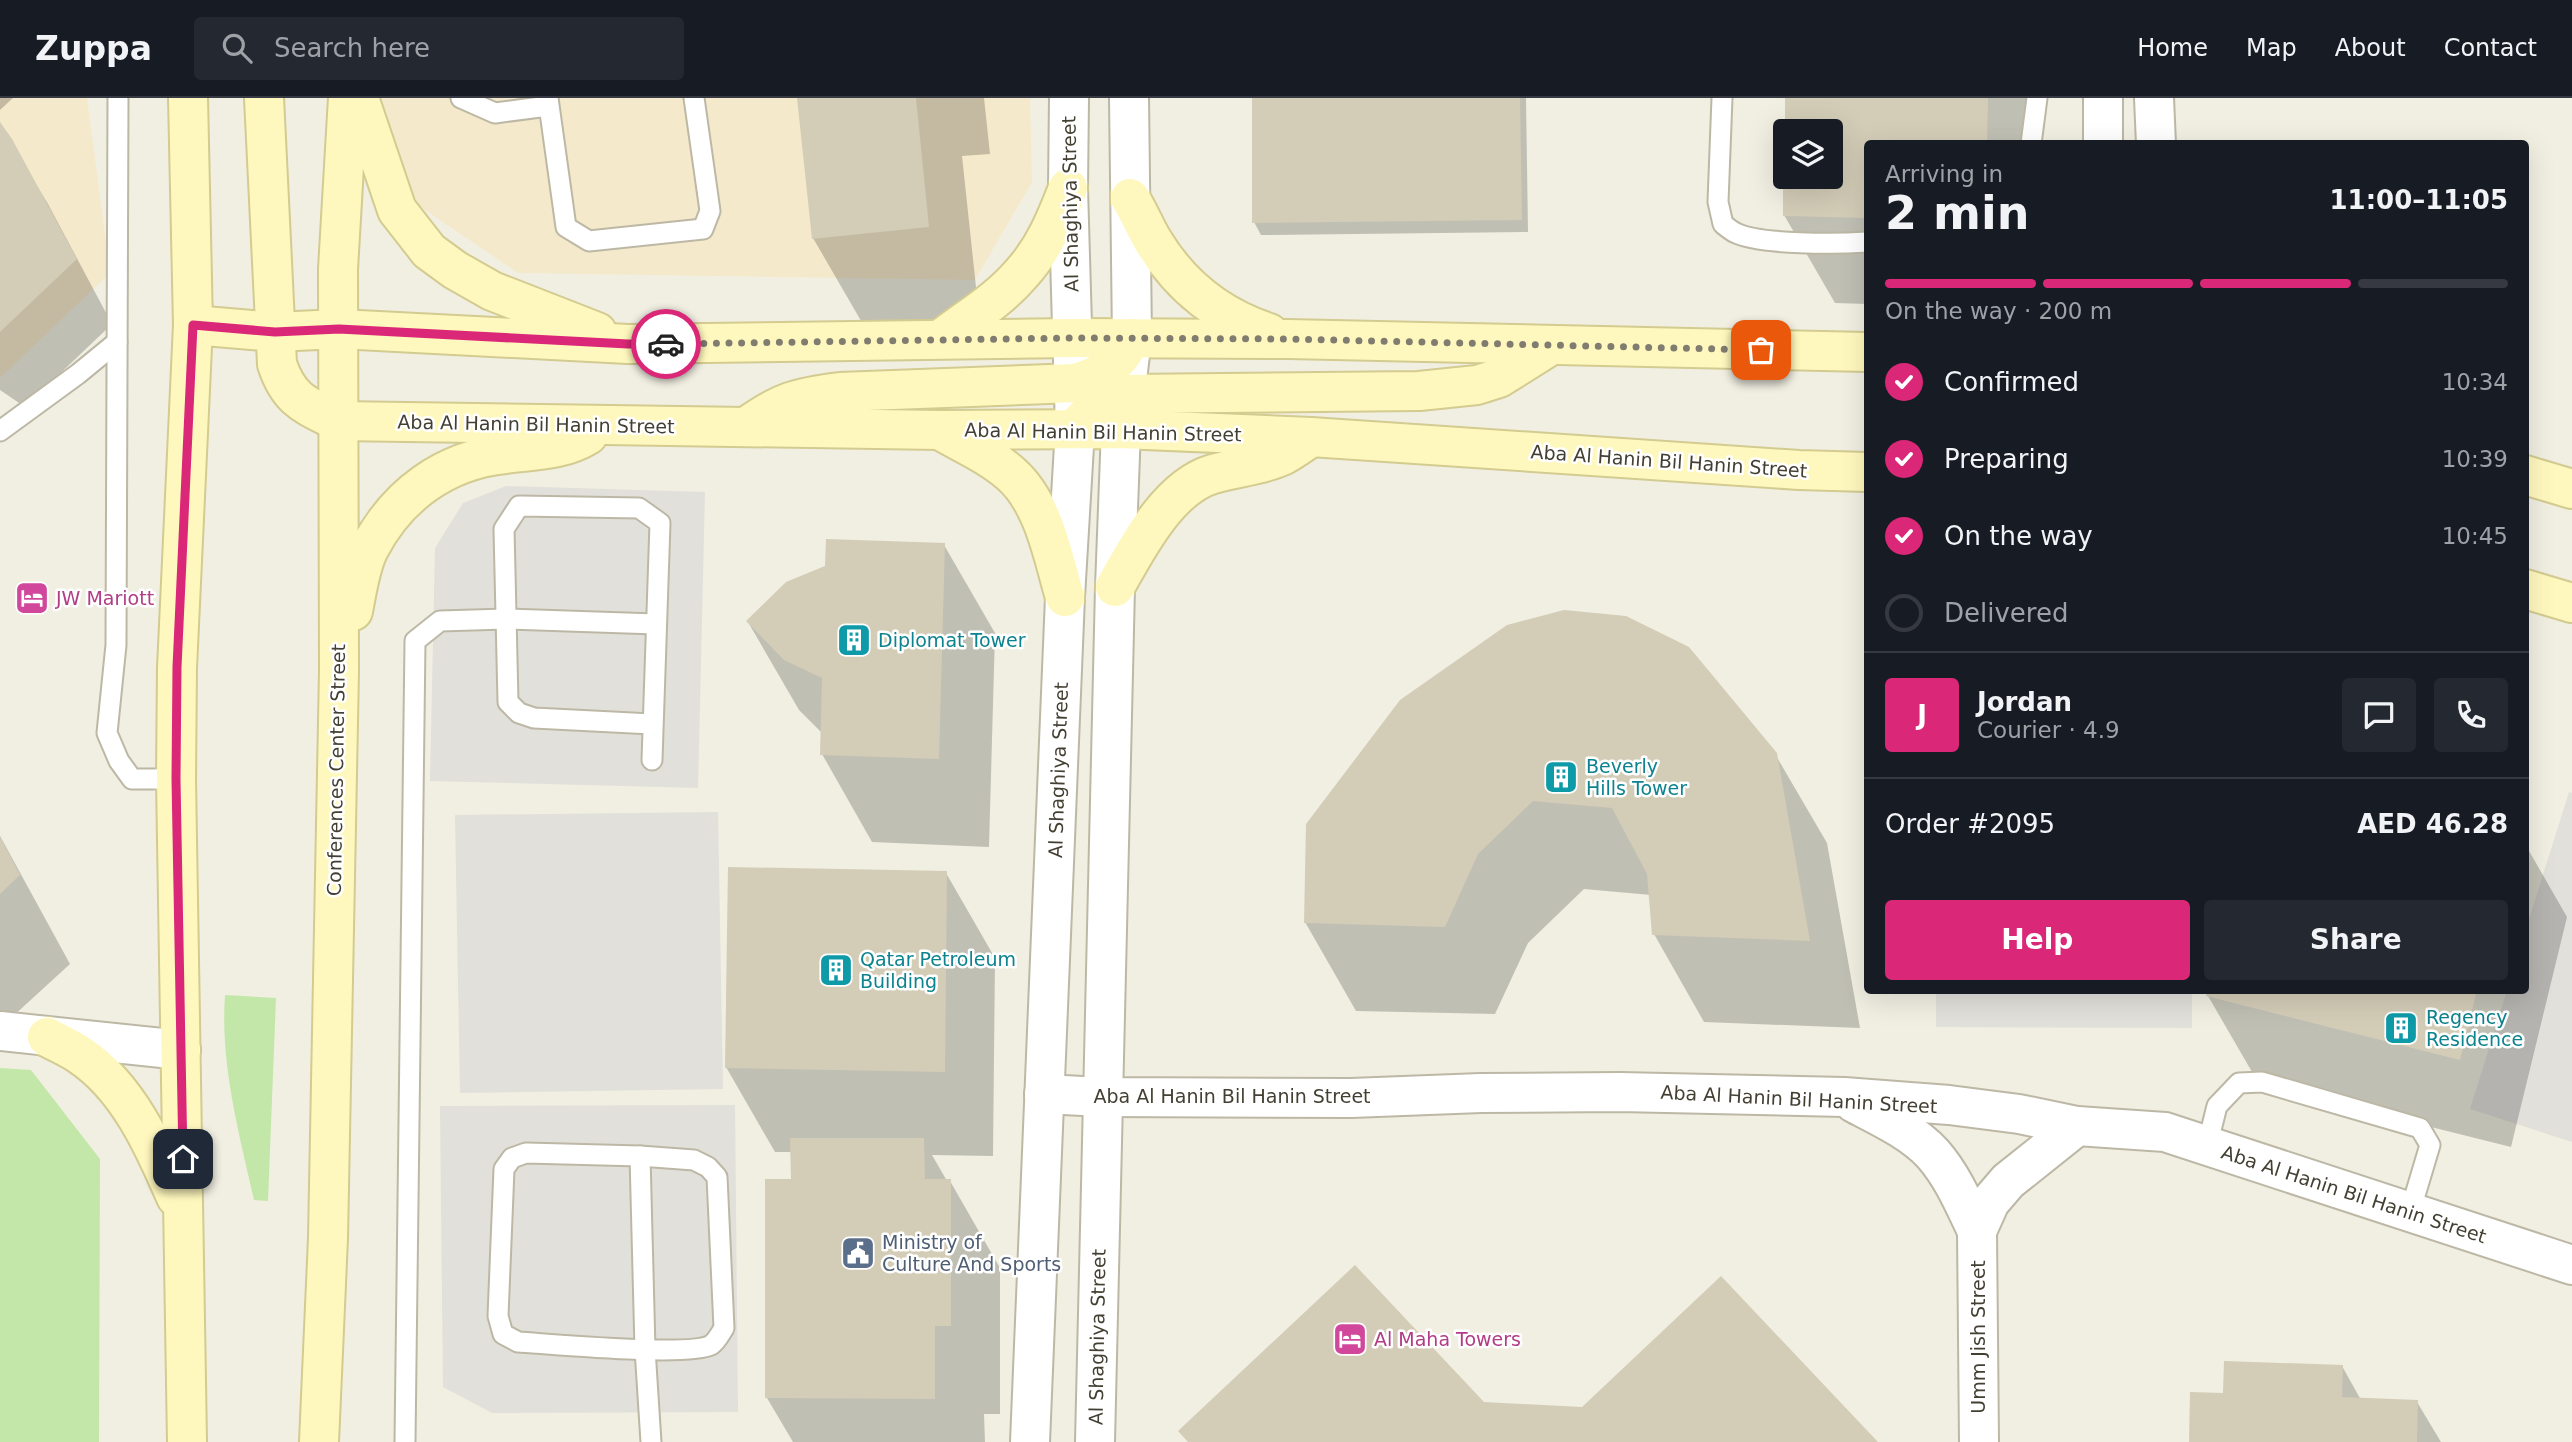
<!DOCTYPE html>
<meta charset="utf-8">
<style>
body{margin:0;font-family:"DejaVu Sans",sans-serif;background:#242831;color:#f1f3f6;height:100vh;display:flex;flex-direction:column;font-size:26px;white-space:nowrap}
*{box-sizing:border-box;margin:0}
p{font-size:23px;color:#9ea1a6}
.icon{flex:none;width:38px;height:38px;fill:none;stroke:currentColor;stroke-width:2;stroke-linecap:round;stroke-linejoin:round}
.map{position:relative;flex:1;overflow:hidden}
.side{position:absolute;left:1864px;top:42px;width:665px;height:854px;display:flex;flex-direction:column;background:#171b24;border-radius:7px;box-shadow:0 7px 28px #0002}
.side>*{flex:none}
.fabs{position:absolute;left:1773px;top:21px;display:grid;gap:14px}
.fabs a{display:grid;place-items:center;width:70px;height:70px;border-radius:7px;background:#171b24;box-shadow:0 7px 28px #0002;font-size:35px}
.pin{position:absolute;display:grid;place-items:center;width:60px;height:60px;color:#fff;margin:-30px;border-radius:14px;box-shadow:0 4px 10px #0006}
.courier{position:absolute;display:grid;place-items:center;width:70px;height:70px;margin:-35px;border:5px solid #db2777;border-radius:50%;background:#fff;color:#222;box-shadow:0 2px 9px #0007}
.summary em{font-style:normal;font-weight:700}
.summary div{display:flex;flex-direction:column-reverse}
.summary{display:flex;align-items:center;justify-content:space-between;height:119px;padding:0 21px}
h1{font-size:46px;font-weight:700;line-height:52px}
.bar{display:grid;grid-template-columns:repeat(4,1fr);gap:10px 7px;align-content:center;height:84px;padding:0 21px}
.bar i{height:9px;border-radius:5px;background:#363941}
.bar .selected{background:#db2777}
.bar p{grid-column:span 4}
.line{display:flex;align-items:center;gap:18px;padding:0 21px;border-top:2px solid #363941}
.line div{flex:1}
.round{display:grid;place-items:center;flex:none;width:74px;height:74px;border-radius:7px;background:#242831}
ol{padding:0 21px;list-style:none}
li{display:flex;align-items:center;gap:21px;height:77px}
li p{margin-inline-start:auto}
li .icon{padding:7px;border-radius:50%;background:#db2777;color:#fff;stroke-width:4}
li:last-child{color:#9ea1a6}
li i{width:38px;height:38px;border:4px solid #363941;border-radius:50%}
.action{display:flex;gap:14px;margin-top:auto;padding:14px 21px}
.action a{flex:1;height:80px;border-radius:7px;background:#db2777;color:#fff;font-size:28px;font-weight:700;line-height:80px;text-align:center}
.action a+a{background:#242831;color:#f1f3f6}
header{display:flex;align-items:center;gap:42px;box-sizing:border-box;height:98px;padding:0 35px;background:#171b24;border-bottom:2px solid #363941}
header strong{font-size:33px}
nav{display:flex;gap:38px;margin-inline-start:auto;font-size:24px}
.search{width:490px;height:63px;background:#242831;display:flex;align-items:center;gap:18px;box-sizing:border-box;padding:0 24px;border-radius:7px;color:#9ea1a6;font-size:26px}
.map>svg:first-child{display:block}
.commercial{fill:#f5e9cb}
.green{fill:#c3e7a9}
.parking{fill:#e1e0db}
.shadow{fill:#0003}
.building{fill:#d3ccb7}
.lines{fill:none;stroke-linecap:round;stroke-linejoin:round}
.lane-casing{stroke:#bdb8a5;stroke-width:23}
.street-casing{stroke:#bdb8a5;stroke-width:42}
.secondary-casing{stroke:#d3cb90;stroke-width:42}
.lane{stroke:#fff;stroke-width:19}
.street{stroke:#fff;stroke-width:38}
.secondary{stroke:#fff8be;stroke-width:38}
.done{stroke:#807d70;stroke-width:7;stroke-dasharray:0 12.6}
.route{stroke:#db2777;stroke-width:9}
.labels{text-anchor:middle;stroke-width:5;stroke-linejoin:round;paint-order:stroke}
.street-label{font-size:19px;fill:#433f32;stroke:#fff}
.hotel-label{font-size:19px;fill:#b23c85;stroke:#fff;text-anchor:start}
.culture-label{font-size:19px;fill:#0d838f;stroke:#fff;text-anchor:start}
.service-label{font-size:19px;fill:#4e5e75;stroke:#fff;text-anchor:start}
</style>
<header>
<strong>Zuppa</strong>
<div class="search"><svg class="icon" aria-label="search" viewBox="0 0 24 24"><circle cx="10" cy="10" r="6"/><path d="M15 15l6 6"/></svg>Search here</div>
<nav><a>Home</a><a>Map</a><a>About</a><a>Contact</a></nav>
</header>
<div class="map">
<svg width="2572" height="1344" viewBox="0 0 2572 1344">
<rect width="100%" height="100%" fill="#f1efe2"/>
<g class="commercial">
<path d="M 0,0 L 87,0 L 110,175 L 0,280 Z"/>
<path d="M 373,0 L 1030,0 L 1032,84 L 975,182 L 518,175 L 400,95 Z"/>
</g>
<g class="green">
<path d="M 225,897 L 276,900 L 268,1103 L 254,1102 C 239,1035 220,966 225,897 Z"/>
<path d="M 0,970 L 31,972 L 100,1061 L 99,1344 L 0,1344 Z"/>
</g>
<g class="parking">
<path d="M 506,388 L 705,394 L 698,690 L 430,683 L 435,450 L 463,405 Z"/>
<path d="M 2569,694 L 2572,695 L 2572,1044 L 2470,1011 L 2507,893 L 2525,892 L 2525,834 Z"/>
<path d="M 718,714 L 723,991 L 460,995 L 455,717 Z"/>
<path d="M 1936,893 L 2192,893 L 2192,930 L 1936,929 Z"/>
<path d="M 735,1007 L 738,1314 L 492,1315 L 443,1289 L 440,1008 Z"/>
</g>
<g class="shadow">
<path d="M 0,0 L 13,0 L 0,12 Z"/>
<path d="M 799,0 L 984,0 L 990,56 L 962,58 L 979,217 L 864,228 L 813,140 Z"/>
<path d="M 1254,0 L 1526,0 L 1528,134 L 1261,137 L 1254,124 Z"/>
<path d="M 1787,0 L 2040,0 L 2039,46 L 1867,46 L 1867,206 L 1835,205 L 1784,117 L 1785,79 L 1830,79 L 1830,33 L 1786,33 Z"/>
<path d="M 0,27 L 48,106 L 112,226 L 25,309 L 0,292 Z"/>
<path d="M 944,447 L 995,535 L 989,749 L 872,744 L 822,656 L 822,635 L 799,612 L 748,524 L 827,469 Z"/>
<path d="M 1775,656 L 1827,745 L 1860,930 L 1704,924 L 1654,836 L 1651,797 L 1584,791 L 1528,845 L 1495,916 L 1356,913 L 1305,824 L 1307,726 Z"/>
<path d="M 0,738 L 70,866 L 0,930 Z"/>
<path d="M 2525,746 L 2567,819 L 2511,1049 L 2259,986 L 2208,898 L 2210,892 L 2525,892 Z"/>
<path d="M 946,775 L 995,860 L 993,1058 L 932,1057 L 947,1083 L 950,1083 L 1000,1170 L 1000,1316 L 984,1316 L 985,1344 L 793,1344 L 767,1300 L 792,1083 L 792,1054 L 775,1054 L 726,969 Z"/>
<path d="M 2342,1268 L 2361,1302 L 2417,1304 L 2441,1344 L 2191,1344 L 2225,1297 Z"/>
</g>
<g class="building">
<path d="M 797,0 L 916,0 L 929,129 L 812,141 Z"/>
<path d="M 1252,0 L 1520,0 L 1522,122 L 1252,125 Z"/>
<path d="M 1785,0 L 1988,0 L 1987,46 L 1867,46 L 1867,120 L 1783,118 L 1783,79 L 1830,79 L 1830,33 L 1785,33 Z"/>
<path d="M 0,24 L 12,41 L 77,161 L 0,234 Z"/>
<path d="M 826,441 L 945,445 L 939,661 L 820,657 L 822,580 L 784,562 L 746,523 L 786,484 L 825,468 Z"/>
<path d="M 1564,512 L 1626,518 L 1689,549 L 1777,655 L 1810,843 L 1652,837 L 1647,776 L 1612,710 L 1533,703 L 1478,756 L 1445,829 L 1304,825 L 1306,726 L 1400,602 L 1507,527 Z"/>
<path d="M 0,739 L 20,777 L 0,796 Z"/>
<path d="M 728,769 L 947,773 L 945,974 L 725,970 Z"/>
<path d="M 2208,892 L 2477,892 L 2460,962 L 2206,898 Z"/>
<path d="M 790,1040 L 924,1040 L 925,1081 L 951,1081 L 951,1228 L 935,1228 L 935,1301 L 765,1300 L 765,1081 L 791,1081 Z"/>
<path d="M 1355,1167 L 1484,1304 L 1582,1309 L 1721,1178 L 1878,1344 L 1188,1344 L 1178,1333 Z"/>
<path d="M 2224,1263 L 2343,1267 L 2342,1299 L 2418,1302 L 2417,1344 L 2189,1344 L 2190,1294 L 2223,1295 Z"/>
</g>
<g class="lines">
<g class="lane-casing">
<g id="lane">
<path d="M 118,0 L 116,547 L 107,635 L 119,663 L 132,681 L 176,681"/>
<path d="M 461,0 L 495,15 L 548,8"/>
<path d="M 548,0 L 566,129 L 589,143 L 703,131 L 710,113 L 694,0"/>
<path d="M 1722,0 L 1718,104 L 1723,126 C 1727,129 1731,133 1736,135 C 1761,147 1838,146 1867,144"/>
<path d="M 2031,46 L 2037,0"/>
<path d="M 0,333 L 78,276 L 117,244"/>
<path d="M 652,662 L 660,425 L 639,410 L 519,408 L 504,431 L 508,604 L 519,615 L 534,620 L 652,626"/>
<path d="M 2207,1048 L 2217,1008 L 2239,985 L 2262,984 L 2420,1030 L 2430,1047 L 2410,1114"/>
<path d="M 526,1055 L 640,1058 L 694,1062 L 708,1069 L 717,1079 L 724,1230 C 720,1236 717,1243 711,1247 C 689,1259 551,1246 518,1244 L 503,1236 L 498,1218 L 504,1071 L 512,1060 Z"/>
<path d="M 640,1058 L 645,1251 L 651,1344"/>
<path d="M 405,1344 L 415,543 L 440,523 L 506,521 L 656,526"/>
</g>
</g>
<g class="street-casing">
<g id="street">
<path d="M 2154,0 L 2156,46"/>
<path d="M 2103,46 L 2103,0"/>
<path d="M 0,933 L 181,952"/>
<path d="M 1044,996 L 1102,999 L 1351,1000 L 1481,995 L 1620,994 L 1844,999 L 1949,1007 L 2019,1016 L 2077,1028 L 2165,1034 L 2572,1167"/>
<path d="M 1854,1005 C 1881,1019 1913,1034 1933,1056 C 1953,1079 1964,1106 1977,1133"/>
<path d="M 1030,1344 L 1065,499 L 1075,331 L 1068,90 L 1069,0"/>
<path d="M 1095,1344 L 1115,489 L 1121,331 L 1132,240 L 1129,0"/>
<path d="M 1979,1344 L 1977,1133 L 1990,1104 L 2008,1083 L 2077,1028"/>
</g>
</g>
<g class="secondary-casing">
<g id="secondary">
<path d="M 264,0 L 277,266 C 289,302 305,307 337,323 L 940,332 L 1121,331 L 1311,339 L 1799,372 L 1867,374"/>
<path d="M 359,0 L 397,112 L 429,153 L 455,172 L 492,193 L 597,234"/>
<path d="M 1130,100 C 1139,114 1145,130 1153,143 C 1180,188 1220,219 1269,235"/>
<path d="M 193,227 L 275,234 L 339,231 L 628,246 L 1073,240 L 1288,241 L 1867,254"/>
<path d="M 941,241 C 968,220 999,202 1021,176 C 1044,151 1056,121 1068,90"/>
<path d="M 746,329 C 780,304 798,299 840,294 L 1075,285 C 1102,278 1119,266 1132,240"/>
<path d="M 1075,331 C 1089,312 1104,303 1126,296 L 1419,293 L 1477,287 L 1499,280 L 1550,248"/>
<path d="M 941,333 C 964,346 991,358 1011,376 C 1044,405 1053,459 1065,499"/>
<path d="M 2525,377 L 2572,391"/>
<path d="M 1115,489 C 1137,450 1168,389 1213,376 C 1236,369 1260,368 1282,358 C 1292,353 1301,346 1310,340"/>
<path d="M 2525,491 L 2572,505"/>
<path d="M 353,513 C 357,493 360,469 369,451 C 397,397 445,362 505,356 C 534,352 562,353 588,337"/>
<path d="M 47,939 C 58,945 70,950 80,957 C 128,989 154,1048 176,1099"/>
<path d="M 187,1344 L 176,681 L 177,570 L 193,227 L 188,0"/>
<path d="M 319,1344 L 328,1140 L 339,572 L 338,171 L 348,0"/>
</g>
</g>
<use href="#lane" class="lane"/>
<use href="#street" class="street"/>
<use href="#secondary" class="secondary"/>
</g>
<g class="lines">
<path class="done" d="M 666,246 L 1073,240 L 1288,241 L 1761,252"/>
<path class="route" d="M 183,1061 L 176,681 L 177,569 L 193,227 L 275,234 L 339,231 L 628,246 L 666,246"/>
</g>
<defs>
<g id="hotel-square" transform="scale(1.75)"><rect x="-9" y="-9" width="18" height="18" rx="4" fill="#d1479c" stroke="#fff"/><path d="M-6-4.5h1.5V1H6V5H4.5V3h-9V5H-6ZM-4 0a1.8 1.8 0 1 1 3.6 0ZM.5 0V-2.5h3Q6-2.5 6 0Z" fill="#fff"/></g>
<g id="building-square" transform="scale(1.75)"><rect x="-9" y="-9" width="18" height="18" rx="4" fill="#0f9aa8" stroke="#fff"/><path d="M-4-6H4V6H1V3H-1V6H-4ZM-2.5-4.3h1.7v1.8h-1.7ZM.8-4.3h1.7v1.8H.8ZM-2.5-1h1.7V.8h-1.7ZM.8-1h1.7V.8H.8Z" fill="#fff"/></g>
<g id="civic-square" transform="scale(1.75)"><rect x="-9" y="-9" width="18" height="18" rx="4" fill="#5c6f8a" stroke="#fff"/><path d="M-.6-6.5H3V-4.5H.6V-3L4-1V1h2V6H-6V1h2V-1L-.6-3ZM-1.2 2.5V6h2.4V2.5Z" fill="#fff"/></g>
</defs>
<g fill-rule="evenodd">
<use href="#hotel-square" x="32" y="500"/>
<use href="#building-square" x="854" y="542"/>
<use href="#building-square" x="1561" y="679"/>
<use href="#building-square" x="836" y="872"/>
<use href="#building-square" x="2401" y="930"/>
<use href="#civic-square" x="858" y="1155"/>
<use href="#hotel-square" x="1350" y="1241"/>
</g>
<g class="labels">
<g class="street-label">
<text transform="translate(1070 106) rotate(-91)" y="7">Al Shaghiya Street</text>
<text transform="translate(536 326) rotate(1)" y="7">Aba Al Hanin Bil Hanin Street</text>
<text transform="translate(1103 334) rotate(1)" y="7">Aba Al Hanin Bil Hanin Street</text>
<text transform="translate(1669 363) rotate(4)" y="7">Aba Al Hanin Bil Hanin Street</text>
<text transform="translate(336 672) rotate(-89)" y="7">Conferences Center Street</text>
<text transform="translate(1058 672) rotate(-88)" y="7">Al Shaghiya Street</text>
<text x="1232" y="1005">Aba Al Hanin Bil Hanin Street</text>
<text transform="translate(1799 1001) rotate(3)" y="7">Aba Al Hanin Bil Hanin Street</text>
<text transform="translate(2354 1096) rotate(18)" y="7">Aba Al Hanin Bil Hanin Street</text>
<text transform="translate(1097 1239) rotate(-89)" y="7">Al Shaghiya Street</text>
<text transform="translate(1978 1239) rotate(-90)" y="7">Umm Jish Street</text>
</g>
<g class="hotel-label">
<text x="56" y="507">JW Mariott</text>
<text x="1374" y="1248">Al Maha Towers</text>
</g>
<g class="culture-label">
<text x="878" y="549">Diplomat Tower</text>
<text x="1586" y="675">Beverly<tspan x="1586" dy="22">Hills Tower</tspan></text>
<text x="860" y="868">Qatar Petroleum<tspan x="860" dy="22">Building</tspan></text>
<text x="2426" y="926">Regency<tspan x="2426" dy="22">Residence</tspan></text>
</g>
<g class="service-label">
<text x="882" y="1151">Ministry of<tspan x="882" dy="22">Culture And Sports</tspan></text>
</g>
</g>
</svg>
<div class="fabs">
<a><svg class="icon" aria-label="layers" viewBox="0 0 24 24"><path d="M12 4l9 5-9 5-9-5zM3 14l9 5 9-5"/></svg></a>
</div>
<div class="pin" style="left:1761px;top:252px;background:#ea580c"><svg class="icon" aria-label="bag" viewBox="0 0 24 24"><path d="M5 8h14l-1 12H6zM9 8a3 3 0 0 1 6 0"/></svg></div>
<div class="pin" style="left:183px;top:1061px;background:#1f2937"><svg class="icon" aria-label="home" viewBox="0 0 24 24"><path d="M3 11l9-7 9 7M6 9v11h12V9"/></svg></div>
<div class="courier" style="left:666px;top:246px"><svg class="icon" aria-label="car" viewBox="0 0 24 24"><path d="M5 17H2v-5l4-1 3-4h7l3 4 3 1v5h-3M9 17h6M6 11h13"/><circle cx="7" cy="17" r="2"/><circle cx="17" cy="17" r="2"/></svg></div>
<section class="side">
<div class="summary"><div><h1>2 min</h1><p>Arriving in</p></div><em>11:00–11:05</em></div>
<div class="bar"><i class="selected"></i><i class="selected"></i><i class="selected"></i><i></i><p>On the way · 200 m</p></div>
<ol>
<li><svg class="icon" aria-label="check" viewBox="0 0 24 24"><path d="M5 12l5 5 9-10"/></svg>Confirmed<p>10:34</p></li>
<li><svg class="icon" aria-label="check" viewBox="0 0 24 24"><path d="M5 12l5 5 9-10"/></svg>Preparing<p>10:39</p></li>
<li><svg class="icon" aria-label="check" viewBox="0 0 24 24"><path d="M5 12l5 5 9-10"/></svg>On the way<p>10:45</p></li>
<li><i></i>Delivered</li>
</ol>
<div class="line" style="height:126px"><b class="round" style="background:#db2777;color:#fff">J</b><div><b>Jordan</b><p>Courier · 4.9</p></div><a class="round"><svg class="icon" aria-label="chat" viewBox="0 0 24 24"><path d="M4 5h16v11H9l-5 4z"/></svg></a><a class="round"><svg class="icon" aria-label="phone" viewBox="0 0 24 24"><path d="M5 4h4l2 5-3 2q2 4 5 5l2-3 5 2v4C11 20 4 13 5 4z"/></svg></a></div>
<div class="line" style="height:91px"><div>Order #2095</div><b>AED 46.28</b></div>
<div class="action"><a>Help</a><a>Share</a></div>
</section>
</div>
